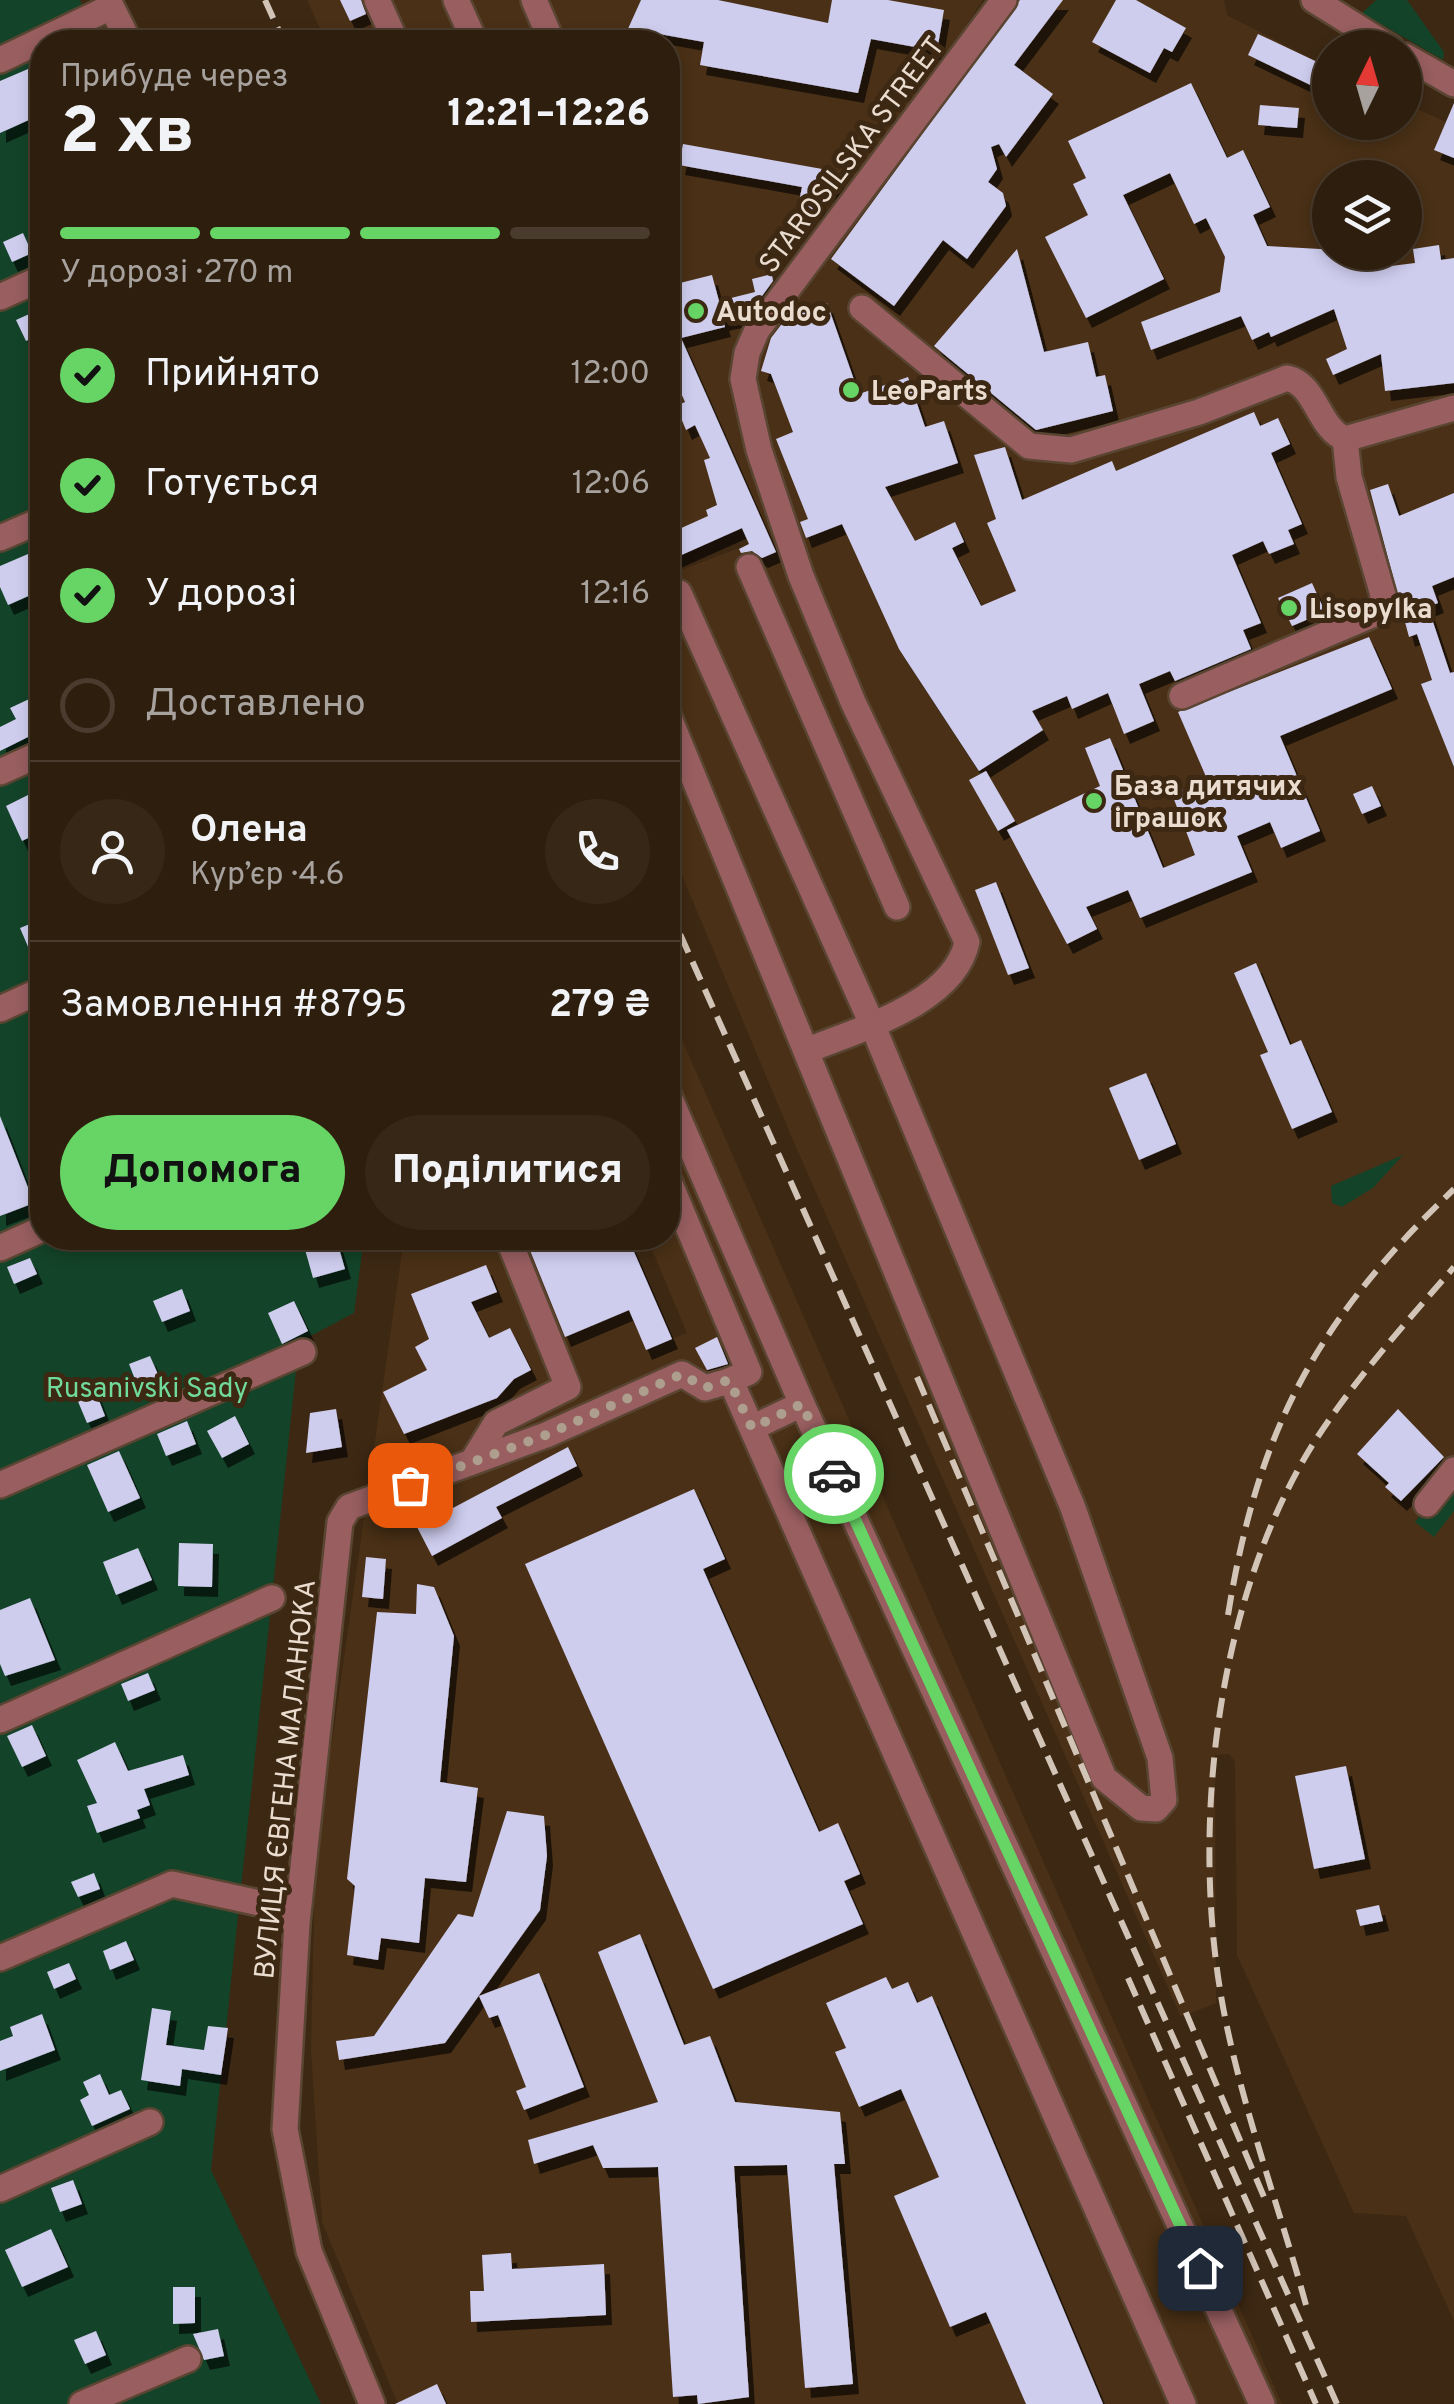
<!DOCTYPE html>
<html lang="uk">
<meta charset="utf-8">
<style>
body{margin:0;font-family:Overpass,sans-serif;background:#362717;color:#f1f3f6;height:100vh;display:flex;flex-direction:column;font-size:38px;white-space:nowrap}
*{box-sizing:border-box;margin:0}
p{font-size:32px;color:#a7a29e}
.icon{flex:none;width:55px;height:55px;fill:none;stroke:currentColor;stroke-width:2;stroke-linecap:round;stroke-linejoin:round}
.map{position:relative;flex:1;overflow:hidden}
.drawer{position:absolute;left:30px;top:30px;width:650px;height:1220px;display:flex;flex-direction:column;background:#2e1e0e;border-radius:40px;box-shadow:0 5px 15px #0003,0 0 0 2px #493c2e}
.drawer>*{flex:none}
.needle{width:65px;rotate:5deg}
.tools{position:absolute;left:1312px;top:30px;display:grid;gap:20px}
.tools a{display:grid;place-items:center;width:110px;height:110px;border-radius:50%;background:#2e1e0e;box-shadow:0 5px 15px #0003,0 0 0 2px #493c2e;font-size:50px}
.pin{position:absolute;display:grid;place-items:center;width:85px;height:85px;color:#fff;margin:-42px;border-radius:20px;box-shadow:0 5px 15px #0006}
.courier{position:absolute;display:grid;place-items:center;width:100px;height:100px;margin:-50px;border:8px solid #67d466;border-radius:50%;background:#fff;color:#222;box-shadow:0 2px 12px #0007}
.summary em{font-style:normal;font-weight:800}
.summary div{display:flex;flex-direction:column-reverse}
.summary{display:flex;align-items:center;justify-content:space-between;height:170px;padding:0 30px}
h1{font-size:65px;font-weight:800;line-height:75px}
.bar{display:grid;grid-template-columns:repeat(4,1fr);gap:15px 10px;align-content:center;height:120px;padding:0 30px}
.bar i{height:12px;border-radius:8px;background:#493c2e}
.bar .on{background:#67d466}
.bar p{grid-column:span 4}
.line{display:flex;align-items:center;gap:25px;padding:0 30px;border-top:2px solid #493c2e}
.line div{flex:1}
.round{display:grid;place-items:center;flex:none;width:105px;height:105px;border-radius:52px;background:#362717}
ol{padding:0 30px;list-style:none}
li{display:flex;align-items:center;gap:30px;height:110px}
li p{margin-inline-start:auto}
li .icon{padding:10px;border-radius:50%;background:#67d466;color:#111;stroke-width:4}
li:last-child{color:#a7a29e}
li i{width:55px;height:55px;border:5px solid #493c2e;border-radius:50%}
.cta{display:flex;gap:20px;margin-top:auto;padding:20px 30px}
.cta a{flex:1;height:115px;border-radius:60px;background:#67d466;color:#111;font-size:40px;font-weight:800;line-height:115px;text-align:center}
.cta a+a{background:#362717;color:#f1f3f6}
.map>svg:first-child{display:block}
.built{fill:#493016;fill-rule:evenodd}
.green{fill:#134328}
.building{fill:#cfcdee;filter:url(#shadow)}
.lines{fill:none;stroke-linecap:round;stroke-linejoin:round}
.minor-casing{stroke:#594531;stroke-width:30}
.minor{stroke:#985e60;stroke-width:25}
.rail{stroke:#d2c4b6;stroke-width:6;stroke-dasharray:20 10;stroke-linecap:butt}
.done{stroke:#ad9e8e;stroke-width:10;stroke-dasharray:0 18}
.route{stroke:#67d466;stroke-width:12}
.poi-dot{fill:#67d466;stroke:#3d2813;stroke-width:4}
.labels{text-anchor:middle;stroke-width:10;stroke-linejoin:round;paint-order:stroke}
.street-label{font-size:28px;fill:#eaddd0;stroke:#3d2813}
.poi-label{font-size:28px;font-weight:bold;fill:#eaddd0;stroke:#3d2813;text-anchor:start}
.park-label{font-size:28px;fill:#6fda99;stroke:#3d2813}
</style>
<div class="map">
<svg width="1454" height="2404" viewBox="0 0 1454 2404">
<defs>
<filter id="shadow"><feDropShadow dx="6" dy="10" stdDeviation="0" flood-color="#0009"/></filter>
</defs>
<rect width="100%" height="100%" fill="#3d2813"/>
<g class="built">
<path d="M 307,0 L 983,0 L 907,114 L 772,274 L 777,296 L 828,257 L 1019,0 L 1224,0 L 1227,15 L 1330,68 L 1330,122 L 1405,122 L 1405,103 L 1454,126 L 1454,2321 L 1406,2216 L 1354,2213 L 1237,1955 L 1235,1762 L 1229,1754 L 1215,1755 L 1216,2003 L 1181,2017 L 795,1145 L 668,842 L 668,575 L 749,544 L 741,528 L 668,561 L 668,42 L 326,42 ZM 1330,178 L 1405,178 L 1405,252 L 1330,252 Z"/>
<path d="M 668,1008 L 1282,2404 L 398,2404 L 322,2222 L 311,2050 L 315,1861 L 404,1238 L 628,1238 L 671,1339 L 687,1333 L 647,1238 L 668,1238 Z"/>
</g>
<g class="green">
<path d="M 0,0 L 80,0 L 98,42 L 42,42 L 42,1238 L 364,1238 L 354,1313 L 299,1342 L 211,2170 L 321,2404 L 0,2404 Z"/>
<path d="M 1376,0 L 1407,0 L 1444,52 L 1443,60 L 1362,13 Z"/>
<path d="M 1403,1155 L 1373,1188 L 1342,1207 L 1332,1203 L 1331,1186 Z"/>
<path d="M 1454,1485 L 1454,1511 L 1434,1537 L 1415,1522 L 1421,1514 L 1427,1518 Z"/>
</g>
<g class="building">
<path d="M 340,0 L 361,0 L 366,14 L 350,21 Z"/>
<path d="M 641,0 L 718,0 L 828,23 L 832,0 L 888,0 L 944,10 L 937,51 L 871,39 L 858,93 L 700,65 L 704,42 L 648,32 L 644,42 L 622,42 Z"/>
<path d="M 1020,0 L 1063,0 L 1014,65 L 1053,94 L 1006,157 L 999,144 L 991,147 L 997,169 L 988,182 L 1003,193 L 1006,206 L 967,259 L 943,240 L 894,306 L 831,259 Z"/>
<path d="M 1116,0 L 1136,0 L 1186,28 L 1172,52 L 1164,48 L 1150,73 L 1092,42 Z"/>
<path d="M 1258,34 L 1330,68 L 1323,91 L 1248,55 Z"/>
<path d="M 42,63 L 42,114 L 0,133 L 0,81 Z"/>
<path d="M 1191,83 L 1227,158 L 1243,150 L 1270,207 L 1253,215 L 1267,246 L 1373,252 L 1375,268 L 1415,263 L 1413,249 L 1439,245 L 1441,260 L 1454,258 L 1454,383 L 1385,391 L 1381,354 L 1333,375 L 1326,359 L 1347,349 L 1334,309 L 1271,337 L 1269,332 L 1252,340 L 1241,316 L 1151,350 L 1141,322 L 1220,292 L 1225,257 L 1206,218 L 1194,224 L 1170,173 L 1123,195 L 1164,279 L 1086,318 L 1045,237 L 1088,215 L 1073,184 L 1086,178 L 1068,141 Z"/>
<path d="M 1454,103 L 1454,158 L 1434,150 Z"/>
<path d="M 1260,105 L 1299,108 L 1297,128 L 1258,125 Z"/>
<path d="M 683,144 L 839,172 L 835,193 L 821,190 L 818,210 L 798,207 L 802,187 L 679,165 Z"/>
<path d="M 23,233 L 32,253 L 12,262 L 3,242 Z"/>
<path d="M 1017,249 L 1044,352 L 1088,342 L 1096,377 L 1105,375 L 1113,411 L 1036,430 L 934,346 Z"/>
<path d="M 772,274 L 773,281 L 748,315 L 723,321 L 725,327 L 681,338 L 776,552 L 762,558 L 752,551 L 741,553 L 739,549 L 749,544 L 742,528 L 668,561 L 668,534 L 708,516 L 706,510 L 717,505 L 704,460 L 710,458 L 695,425 L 686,430 L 676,406 L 685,402 L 668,364 L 668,286 L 712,275 L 719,301 L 755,292 L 752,279 Z"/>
<path d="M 827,303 L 859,394 L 908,377 L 925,427 L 944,421 L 958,463 L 885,487 L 915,541 L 955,522 L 964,542 L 952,548 L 981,606 L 1016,591 L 987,523 L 996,519 L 974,455 L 1005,447 L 1022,500 L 1112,461 L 1116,471 L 1254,412 L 1260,426 L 1278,418 L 1290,444 L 1271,453 L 1302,524 L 1288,530 L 1294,544 L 1269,554 L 1263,541 L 1232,555 L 1261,623 L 1243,630 L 1251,649 L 1175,681 L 1170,671 L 1139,684 L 1154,721 L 1124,734 L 1108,693 L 1072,709 L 1067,696 L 1032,711 L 1043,730 L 979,771 L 899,649 L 842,524 L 806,538 L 800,522 L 808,519 L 776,439 L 793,432 L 771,374 L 761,371 L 771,338 L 787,317 Z"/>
<path d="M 38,310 L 42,333 L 26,341 L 16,320 Z"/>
<path d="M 1388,484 L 1399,516 L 1454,493 L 1454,577 L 1432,586 L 1438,603 L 1428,607 L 1450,673 L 1454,672 L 1454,767 L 1421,684 L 1432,680 L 1417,634 L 1409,637 L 1370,490 Z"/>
<path d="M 42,548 L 42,590 L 8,605 L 0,587 L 0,566 Z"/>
<path d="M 1312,583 L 1325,612 L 1292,626 L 1278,598 Z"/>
<path d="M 1369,637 L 1392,689 L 1280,736 L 1320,831 L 1281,848 L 1270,822 L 1237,836 L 1252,872 L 1140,918 L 1128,890 L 1086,907 L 1097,929 L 1067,944 L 1007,830 L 1100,786 L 1085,748 L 1110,738 L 1163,868 L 1195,855 L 1172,794 L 1207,779 L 1178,712 Z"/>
<path d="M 42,693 L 42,730 L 0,751 L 0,727 L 16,719 L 10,708 Z"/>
<path d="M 986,771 L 1015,821 L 998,831 L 969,780 Z"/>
<path d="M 1372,786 L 1381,806 L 1362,814 L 1353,794 Z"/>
<path d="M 42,788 L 42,831 L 22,841 L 6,806 Z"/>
<path d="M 996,882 L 1029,968 L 1008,975 L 975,890 Z"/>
<path d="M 42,919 L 42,944 L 29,949 L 20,928 Z"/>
<path d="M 1256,963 L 1290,1045 L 1301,1040 L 1332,1112 L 1292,1129 L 1260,1055 L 1268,1052 L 1234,973 Z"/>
<path d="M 1146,1073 L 1176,1144 L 1139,1160 L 1109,1088 Z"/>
<path d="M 0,1116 L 34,1203 L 0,1216 Z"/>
<path d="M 336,1238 L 345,1269 L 313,1278 L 304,1246 Z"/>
<path d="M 525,1238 L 628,1238 L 672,1339 L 646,1350 L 629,1310 L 565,1337 Z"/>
<path d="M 30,1258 L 37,1274 L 14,1284 L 7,1267 Z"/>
<path d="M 486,1265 L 497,1292 L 471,1302 L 489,1338 L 510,1328 L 531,1370 L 514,1379 L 497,1398 L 404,1434 L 383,1392 L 427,1370 L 415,1347 L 429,1339 L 411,1294 Z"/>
<path d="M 182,1289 L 190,1311 L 162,1322 L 153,1301 Z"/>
<path d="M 294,1301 L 308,1331 L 282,1344 L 268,1313 Z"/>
<path d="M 717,1337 L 728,1364 L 707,1370 L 695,1348 Z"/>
<path d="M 150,1356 L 160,1379 L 138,1387 L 129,1364 Z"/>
<path d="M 93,1385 L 105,1416 L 87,1423 L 74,1392 Z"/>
<path d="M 336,1409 L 342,1447 L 306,1453 L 310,1413 Z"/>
<path d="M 1398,1409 L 1444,1457 L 1401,1501 L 1385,1487 L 1389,1483 L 1357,1454 Z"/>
<path d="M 235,1416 L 249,1444 L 222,1458 L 207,1431 Z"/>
<path d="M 187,1421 L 196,1444 L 166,1456 L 157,1434 Z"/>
<path d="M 568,1447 L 577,1466 L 496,1507 L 502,1518 L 432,1556 L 417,1527 Z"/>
<path d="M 119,1451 L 140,1498 L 108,1512 L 87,1465 Z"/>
<path d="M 694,1489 L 725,1559 L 703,1569 L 819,1832 L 838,1823 L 860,1874 L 844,1881 L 863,1924 L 713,1989 L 525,1564 Z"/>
<path d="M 179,1543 L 213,1544 L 212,1587 L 178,1586 Z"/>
<path d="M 138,1548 L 152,1580 L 116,1595 L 103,1562 Z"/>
<path d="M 366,1557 L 386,1559 L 383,1599 L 362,1597 Z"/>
<path d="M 417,1584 L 434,1587 L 454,1636 L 440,1782 L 478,1788 L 466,1882 L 425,1878 L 419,1943 L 381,1938 L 378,1960 L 347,1955 L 355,1886 L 347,1879 L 377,1612 L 416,1614 Z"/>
<path d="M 30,1598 L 55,1660 L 5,1676 L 0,1664 L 0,1610 Z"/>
<path d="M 148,1673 L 155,1690 L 128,1701 L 121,1684 Z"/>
<path d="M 32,1725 L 46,1756 L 22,1767 L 7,1736 Z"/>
<path d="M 115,1742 L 128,1771 L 183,1755 L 189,1775 L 144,1789 L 150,1805 L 137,1810 L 140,1818 L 97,1833 L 87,1806 L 97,1803 L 77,1760 Z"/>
<path d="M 1346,1766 L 1365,1859 L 1314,1869 L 1295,1776 Z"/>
<path d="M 507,1811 L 544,1816 L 547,1856 L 540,1910 L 445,2043 L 339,2060 L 336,2041 L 374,2036 L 458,1914 L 473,1917 Z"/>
<path d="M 94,1873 L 100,1889 L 78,1897 L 71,1882 Z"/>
<path d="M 1379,1905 L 1383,1921 L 1360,1926 L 1356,1910 Z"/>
<path d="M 640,1934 L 684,2045 L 710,2036 L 735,2102 L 840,2112 L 845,2164 L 834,2164 L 853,2384 L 805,2388 L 787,2165 L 734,2166 L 749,2397 L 698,2404 L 697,2395 L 673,2397 L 658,2167 L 603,2168 L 593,2145 L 534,2164 L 528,2140 L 658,2102 L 598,1952 Z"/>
<path d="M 126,1941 L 134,1960 L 110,1970 L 103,1951 Z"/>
<path d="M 69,1963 L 76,1979 L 54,1989 L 47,1972 Z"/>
<path d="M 539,1973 L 584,2087 L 524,2110 L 516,2091 L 526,2087 L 498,2015 L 489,2018 L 479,1996 Z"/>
<path d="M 886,1977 L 892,1989 L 908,1982 L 917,2003 L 932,1996 L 1103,2404 L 1026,2404 L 986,2312 L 950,2327 L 894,2196 L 939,2177 L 901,2089 L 859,2107 L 835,2052 L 846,2048 L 826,2003 Z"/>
<path d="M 152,2008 L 171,2011 L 166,2045 L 204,2050 L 208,2026 L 228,2028 L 221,2075 L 182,2069 L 180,2086 L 141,2080 Z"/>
<path d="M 42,2014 L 55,2050 L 0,2071 L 0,2041 L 13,2036 L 10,2027 Z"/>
<path d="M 100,2074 L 109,2095 L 121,2090 L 130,2109 L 92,2126 L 80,2100 L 89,2095 L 83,2082 Z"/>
<path d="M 73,2180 L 82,2204 L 60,2212 L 51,2188 Z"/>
<path d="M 51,2229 L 68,2267 L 22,2287 L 5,2250 Z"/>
<path d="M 511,2253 L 512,2269 L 604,2264 L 606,2315 L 471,2322 L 470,2291 L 484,2291 L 482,2255 Z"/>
<path d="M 173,2287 L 195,2287 L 195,2323 L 173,2324 Z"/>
<path d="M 218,2329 L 224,2356 L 204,2360 L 193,2334 Z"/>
<path d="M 96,2331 L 106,2355 L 85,2364 L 74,2340 Z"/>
<path d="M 437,2384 L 446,2404 L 395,2404 Z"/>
</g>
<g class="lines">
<g class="minor-casing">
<g id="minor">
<path d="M 108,0 L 129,42"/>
<path d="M 377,0 L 396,42"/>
<path d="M 456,0 L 475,42"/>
<path d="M 534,0 L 552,42"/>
<path d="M 1314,0 L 1391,48"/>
<path d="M 1405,56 L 1454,84"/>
<path d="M 0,60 L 111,7"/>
<path d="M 0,297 L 42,278"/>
<path d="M 862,308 L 1029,446 L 1071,450 L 1199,412 L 1287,378 C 1316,384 1318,428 1345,439 L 1454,408"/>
<path d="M 0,538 L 42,520"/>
<path d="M 749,567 L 897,907"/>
<path d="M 1182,696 L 1381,611 L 1383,595 L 1349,477 L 1345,439"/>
<path d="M 668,715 L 1104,1778 L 1141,1808 L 1156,1809 L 1164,1800 L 1160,1758 L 1073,1508 L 872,1024 L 679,593"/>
<path d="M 0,772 L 42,753"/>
<path d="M 0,1009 L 42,990"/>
<path d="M 806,1051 C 856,1030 954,1004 967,942 L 853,702 L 801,576 L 759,450 L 743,379 L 747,353 L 757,330 L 1004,0"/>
<path d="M 668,1094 L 802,1404"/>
<path d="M 668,1179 L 749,1372 L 729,1381"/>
<path d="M 0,1248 L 42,1229"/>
<path d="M 752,1428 L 802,1404 L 1262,2404"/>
<path d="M 472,1462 L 496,1423 L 568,1387 L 508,1238"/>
<path d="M 0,1485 L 303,1352"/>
<path d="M 1427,1504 L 1454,1470"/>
<path d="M 0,1720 L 272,1598"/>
<path d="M 0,1958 L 172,1884 L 273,1906 L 297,1923"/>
<path d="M 0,2189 L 150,2122"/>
<path d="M 82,2404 L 188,2359"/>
<path d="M 372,2404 L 309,2251 L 285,2129 L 297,1923 L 340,1522 L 349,1507 L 546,1435 L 682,1374 L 705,1388 L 729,1381 L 734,1388 L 1183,2404"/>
</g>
</g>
<use href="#minor" class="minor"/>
<g class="rail">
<path d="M 265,0 L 284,42"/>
<path d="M 668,907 L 1337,2404"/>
<path d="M 917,1377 L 1264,2197"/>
<path d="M 1228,1615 C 1258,1428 1317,1320 1454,1189"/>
<path d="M 1128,1978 L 1316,2404"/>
<path d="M 1306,2305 C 1279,2206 1242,2108 1223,2007 C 1190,1828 1216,1600 1313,1444 C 1354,1380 1405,1324 1454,1267"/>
</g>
</g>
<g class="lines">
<path class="done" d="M 410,1485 L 546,1435 L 682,1374 L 705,1388 L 729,1380 L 752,1428 L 802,1404 L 834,1474"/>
<path class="route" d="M 834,1474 L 1200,2268"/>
</g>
<g class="poi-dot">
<circle cx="696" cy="311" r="10"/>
<circle cx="851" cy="390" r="10"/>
<circle cx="1289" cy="608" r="10"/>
<circle cx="1094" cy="801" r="10"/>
</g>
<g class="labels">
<g class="street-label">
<text transform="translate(851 154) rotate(-53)" y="10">STAROSILSKA STREET</text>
<text transform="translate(284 1779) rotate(-84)" y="10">ВУЛИЦЯ ЄВГЕНА МАЛАНЮКА</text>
</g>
<g class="poi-label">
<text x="716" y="321">Autodoc</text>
<text x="871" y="400">LeoParts</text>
<text x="1309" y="618">Lisopylka</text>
<text x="1114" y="795">База дитячих<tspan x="1114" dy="32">іграшок</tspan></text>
</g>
<g class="park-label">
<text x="147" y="1397">Rusanivski Sady</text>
</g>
</g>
</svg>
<div class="tools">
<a><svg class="needle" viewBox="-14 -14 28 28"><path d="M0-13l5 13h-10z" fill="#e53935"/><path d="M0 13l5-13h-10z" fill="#a7a29e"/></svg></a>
<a><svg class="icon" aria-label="layers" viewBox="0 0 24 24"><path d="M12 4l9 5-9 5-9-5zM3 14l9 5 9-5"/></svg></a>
</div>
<div class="pin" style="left:410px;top:1485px;background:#ea580c"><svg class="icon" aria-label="bag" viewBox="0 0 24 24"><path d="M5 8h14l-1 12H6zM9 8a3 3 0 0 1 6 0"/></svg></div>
<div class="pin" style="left:1200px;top:2268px;background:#1f2937"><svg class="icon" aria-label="home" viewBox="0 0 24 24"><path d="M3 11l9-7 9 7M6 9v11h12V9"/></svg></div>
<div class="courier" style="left:834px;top:1474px"><svg class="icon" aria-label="car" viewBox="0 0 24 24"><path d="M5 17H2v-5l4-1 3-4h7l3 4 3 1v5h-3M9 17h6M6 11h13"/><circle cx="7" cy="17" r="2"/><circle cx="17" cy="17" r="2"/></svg></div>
<section class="drawer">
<div class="summary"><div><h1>2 хв</h1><p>Прибуде через</p></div><em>12:21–12:26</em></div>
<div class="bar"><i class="on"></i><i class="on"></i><i class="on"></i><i></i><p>У дорозі · 270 m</p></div>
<ol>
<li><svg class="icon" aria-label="check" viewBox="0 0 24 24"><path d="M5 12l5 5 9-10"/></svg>Прийнято<p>12:00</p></li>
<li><svg class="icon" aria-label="check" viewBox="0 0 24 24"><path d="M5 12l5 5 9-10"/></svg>Готується<p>12:06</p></li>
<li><svg class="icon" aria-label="check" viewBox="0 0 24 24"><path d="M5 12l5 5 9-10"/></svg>У дорозі<p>12:16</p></li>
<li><i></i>Доставлено</li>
</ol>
<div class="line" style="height:180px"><a class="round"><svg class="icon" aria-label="person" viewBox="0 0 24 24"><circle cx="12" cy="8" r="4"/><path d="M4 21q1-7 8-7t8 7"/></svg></a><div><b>Олена</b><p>Кур’єр · 4.6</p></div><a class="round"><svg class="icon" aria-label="phone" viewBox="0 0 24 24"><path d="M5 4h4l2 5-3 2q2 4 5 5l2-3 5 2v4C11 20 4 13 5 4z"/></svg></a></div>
<div class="line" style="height:130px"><div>Замовлення #8795</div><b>279 ₴</b></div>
<div class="cta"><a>Допомога</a><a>Поділитися</a></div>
</section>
</div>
